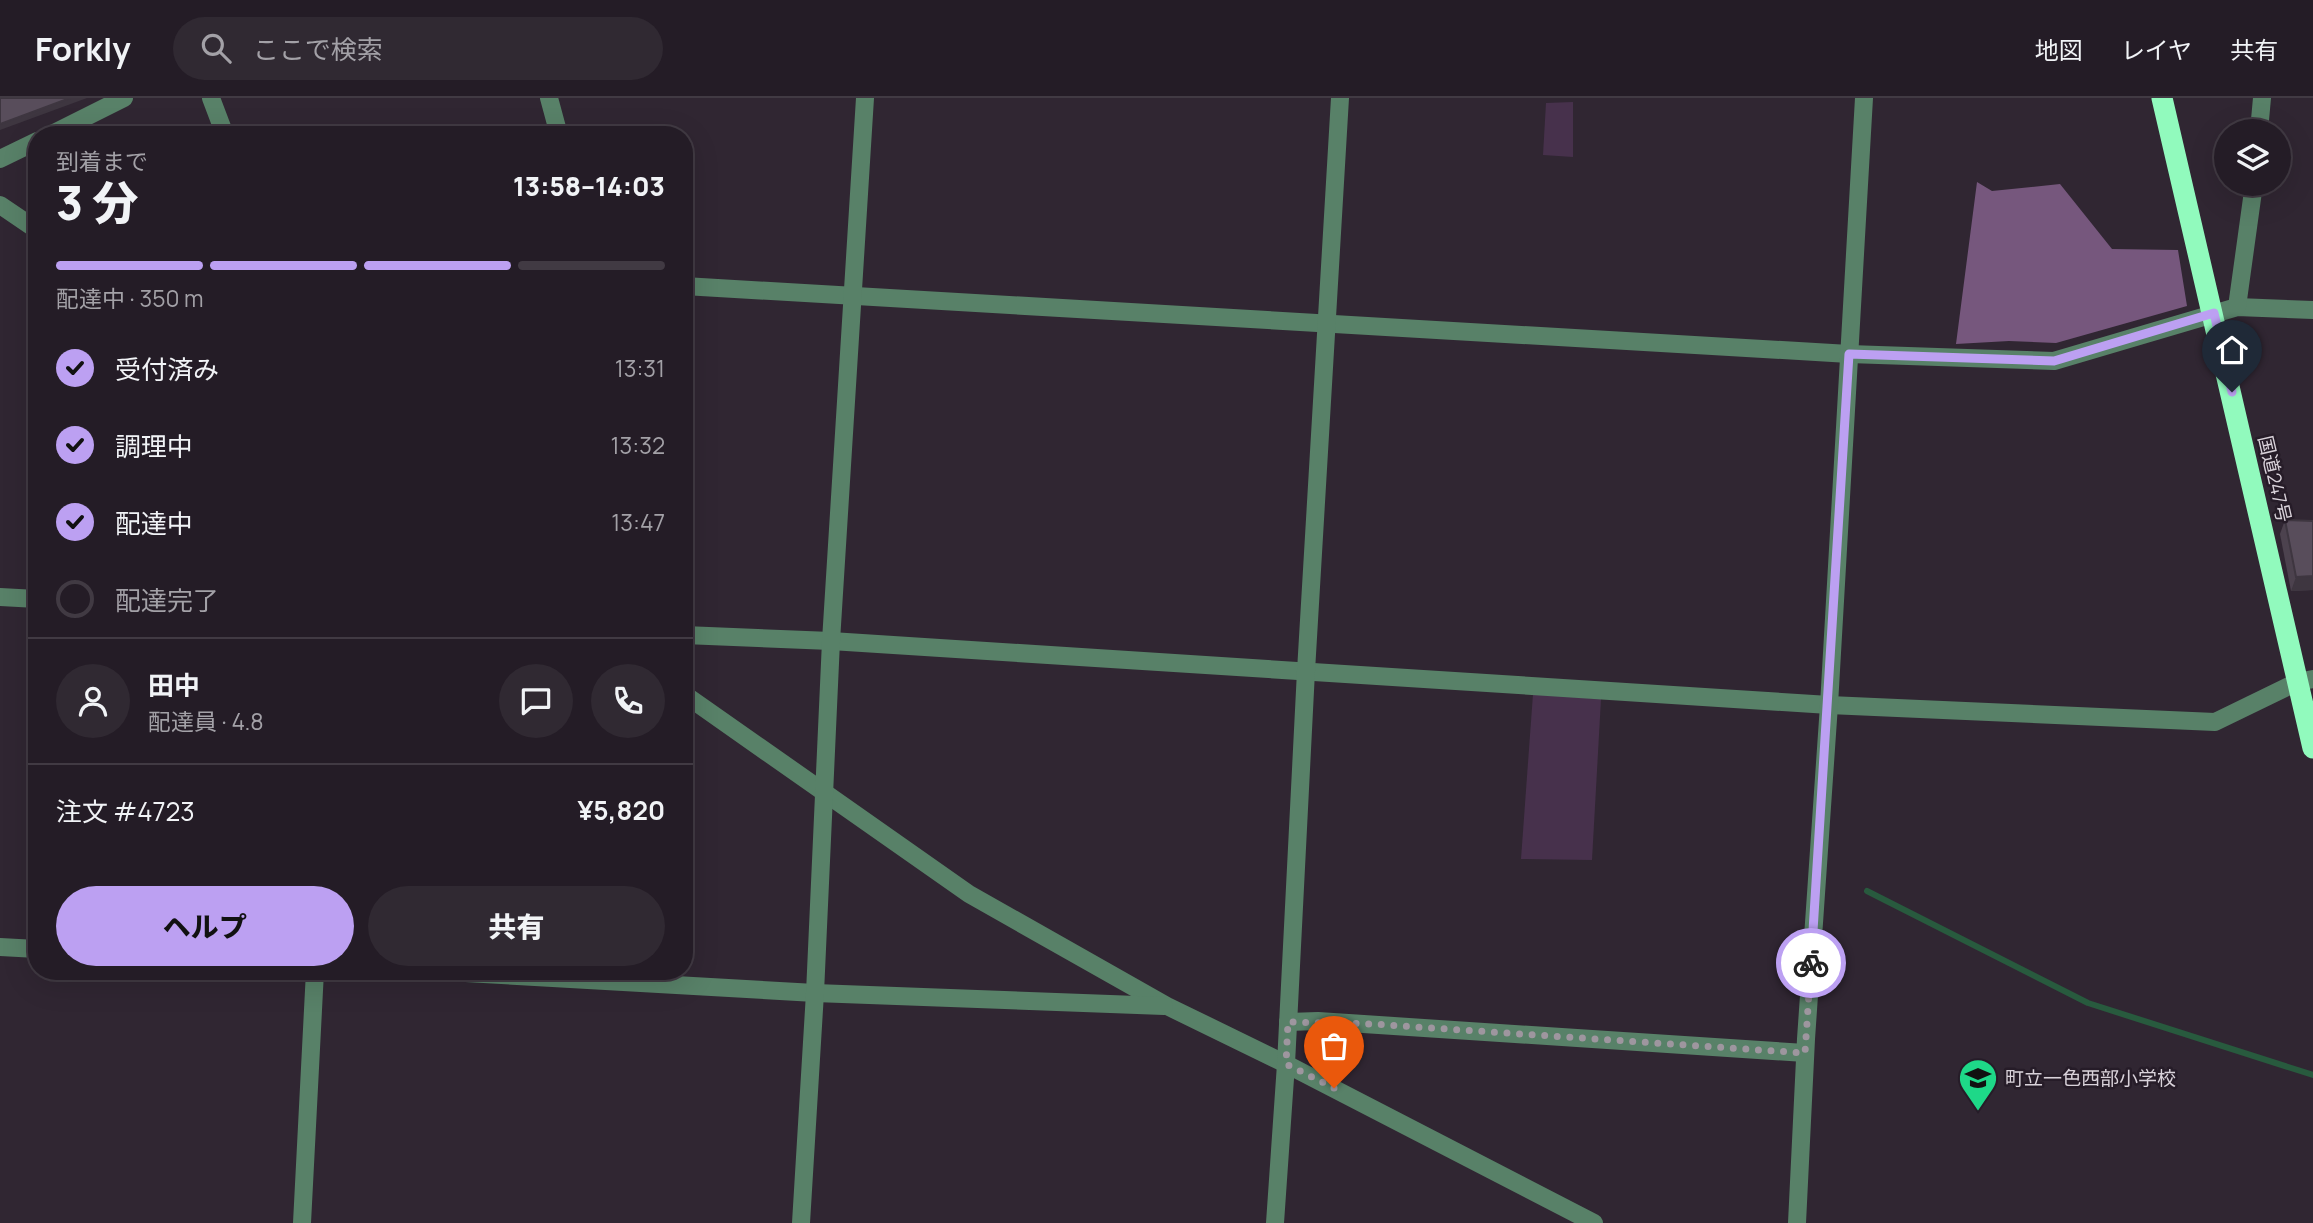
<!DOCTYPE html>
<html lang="ja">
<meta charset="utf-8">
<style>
body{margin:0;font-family:Manrope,"Noto Sans JP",sans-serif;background:#302932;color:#f1f3f6;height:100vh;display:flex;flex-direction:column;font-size:26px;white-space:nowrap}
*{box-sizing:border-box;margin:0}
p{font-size:23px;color:#a3a1a7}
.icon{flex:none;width:38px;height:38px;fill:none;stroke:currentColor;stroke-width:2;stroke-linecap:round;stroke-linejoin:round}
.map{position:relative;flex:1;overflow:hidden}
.panel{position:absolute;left:28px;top:28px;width:665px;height:854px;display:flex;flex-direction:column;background:#241c26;border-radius:28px;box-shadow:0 7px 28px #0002,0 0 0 2px #413a43}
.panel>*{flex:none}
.tools{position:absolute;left:2214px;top:21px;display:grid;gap:14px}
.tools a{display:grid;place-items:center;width:77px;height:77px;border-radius:50%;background:#241c26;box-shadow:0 7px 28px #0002,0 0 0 2px #413a43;font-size:35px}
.pin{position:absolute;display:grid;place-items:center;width:60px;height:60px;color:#fff;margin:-72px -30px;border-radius:50% 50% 50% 0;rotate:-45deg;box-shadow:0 0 7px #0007}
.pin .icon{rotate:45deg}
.courier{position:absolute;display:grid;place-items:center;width:70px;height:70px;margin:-35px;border:5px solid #bca0f2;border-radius:50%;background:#fff;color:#222;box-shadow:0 2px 9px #0007}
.head em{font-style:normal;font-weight:800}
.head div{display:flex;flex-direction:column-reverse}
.head{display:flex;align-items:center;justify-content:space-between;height:119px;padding:0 28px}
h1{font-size:46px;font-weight:800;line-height:52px}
.bar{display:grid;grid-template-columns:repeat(4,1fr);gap:10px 7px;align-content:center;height:84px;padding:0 28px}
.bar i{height:9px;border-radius:5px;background:#413a43}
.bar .current{background:#bca0f2}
.bar p{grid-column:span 4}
.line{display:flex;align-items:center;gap:18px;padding:0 28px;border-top:2px solid #413a43}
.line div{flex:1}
.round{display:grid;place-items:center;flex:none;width:74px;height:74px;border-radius:37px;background:#302932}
ol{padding:0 28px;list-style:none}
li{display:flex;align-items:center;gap:21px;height:77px}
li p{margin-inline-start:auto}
li .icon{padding:7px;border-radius:50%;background:#bca0f2;color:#111;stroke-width:4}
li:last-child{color:#a3a1a7}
li i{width:38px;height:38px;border:4px solid #413a43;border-radius:50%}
.button{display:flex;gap:14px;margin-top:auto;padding:14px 28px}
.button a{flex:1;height:80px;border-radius:42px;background:#bca0f2;color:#111;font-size:28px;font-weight:800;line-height:80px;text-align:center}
.button a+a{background:#302932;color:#f1f3f6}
header{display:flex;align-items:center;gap:42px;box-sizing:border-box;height:98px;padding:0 35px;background:#241c26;border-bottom:2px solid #413a43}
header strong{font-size:33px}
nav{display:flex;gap:38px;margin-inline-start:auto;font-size:24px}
.search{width:490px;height:63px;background:#302932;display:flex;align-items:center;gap:18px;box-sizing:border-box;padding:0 24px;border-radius:38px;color:#a3a1a7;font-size:26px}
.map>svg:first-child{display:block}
.green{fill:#47314c}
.forest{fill:#76577d}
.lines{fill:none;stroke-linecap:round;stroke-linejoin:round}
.stream{stroke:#285a3e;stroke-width:6}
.minor{stroke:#588168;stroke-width:18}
.highway{stroke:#91fabd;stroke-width:21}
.wall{fill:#4c424e}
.shaded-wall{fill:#3e3640}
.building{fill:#584d5b;stroke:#3e3640;stroke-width:2}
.done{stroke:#9e969f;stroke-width:7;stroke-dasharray:0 12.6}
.route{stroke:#bca0f2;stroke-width:9}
.labels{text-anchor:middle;stroke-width:5;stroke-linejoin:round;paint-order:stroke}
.street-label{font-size:19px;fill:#d9d2da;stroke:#261c28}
.poi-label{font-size:19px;fill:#d9d2da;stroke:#261c28;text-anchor:start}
</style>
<header>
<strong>Forkly</strong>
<div class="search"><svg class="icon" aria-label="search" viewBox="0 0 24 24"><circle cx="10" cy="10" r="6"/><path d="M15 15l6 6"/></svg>ここで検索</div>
<nav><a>地図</a><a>レイヤ</a><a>共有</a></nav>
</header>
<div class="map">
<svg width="2313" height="1125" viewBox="0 0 2313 1125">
<rect width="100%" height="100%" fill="#302632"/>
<g class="green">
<path d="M 1573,4 L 1573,59 L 1543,57 L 1546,5 Z"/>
<path d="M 1533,596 L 1601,601 L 1592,762 L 1521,761 Z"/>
</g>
<path class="forest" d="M 1977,84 L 1992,93 L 2060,86 L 2112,151 L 2178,152 L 2187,208 L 2056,245 L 2009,243 L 1956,246 Z"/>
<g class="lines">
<path class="stream" d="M 1867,793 L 2088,905 L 2313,977"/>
<g class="minor">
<path d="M 211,0 L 225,37"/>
<path d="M 549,0 L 559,37"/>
<path d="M 2259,33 L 2262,0"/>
<path d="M 50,37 L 124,0"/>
<path d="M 0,61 L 37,43"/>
<path d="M 0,107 L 37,132"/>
<path d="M 684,188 L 1849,256 L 2054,263 L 2237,209 L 2313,212"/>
<path d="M 2237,209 L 2254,86"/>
<path d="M 0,499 L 37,501"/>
<path d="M 684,537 L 831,543 L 1829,607 L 2215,624 L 2297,584 L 2313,581"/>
<path d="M 684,596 L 969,796 L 1167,908 L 1286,966 L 1594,1125"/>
<path d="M 0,849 L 37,851"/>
<path d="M 430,873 L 815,895 L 1164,908"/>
<path d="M 1288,924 L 1318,923 L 1805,955"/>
<path d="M 302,1125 L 315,873"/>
<path d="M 801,1125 L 815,895 L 831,543 L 865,0"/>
<path d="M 1275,1125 L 1286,966 L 1306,573 L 1340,0"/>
<path d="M 1797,1125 L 1806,941 L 1829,607 L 1864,0"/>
</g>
<path class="highway" d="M 2162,0 L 2313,650"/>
</g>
<path class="wall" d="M 2285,422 L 2313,492 L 2291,493 L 2280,436 Z"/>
<g class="shaded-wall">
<path d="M 70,0 L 87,0 L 0,32 L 0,26 Z"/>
<path d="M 2313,478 L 2313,492 L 2291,493 L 2296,479 Z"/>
</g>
<g class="building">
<path d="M 0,0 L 70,0 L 0,26 Z"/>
<path d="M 2285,422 L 2313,423 L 2313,478 L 2296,479 Z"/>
</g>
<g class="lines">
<path class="done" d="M 1334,990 L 1286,966 L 1288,924 L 1372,926 L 1805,955 L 1811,865"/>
<path class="route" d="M 1811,865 L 1849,256 L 2054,263 L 2214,215 L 2232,294"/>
</g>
<defs>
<g id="school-pin" transform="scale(2.0125)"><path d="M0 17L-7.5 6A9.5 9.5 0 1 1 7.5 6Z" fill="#1ed888" stroke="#261c28"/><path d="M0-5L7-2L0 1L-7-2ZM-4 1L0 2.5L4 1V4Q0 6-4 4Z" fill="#111"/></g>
</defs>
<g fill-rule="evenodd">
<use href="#school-pin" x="1978" y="980"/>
</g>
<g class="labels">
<g class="street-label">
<text transform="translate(2275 381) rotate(77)" y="7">国道247号</text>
</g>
<g class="poi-label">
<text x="2005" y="987">町立一色西部小学校</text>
</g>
</g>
</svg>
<div class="tools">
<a><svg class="icon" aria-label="layers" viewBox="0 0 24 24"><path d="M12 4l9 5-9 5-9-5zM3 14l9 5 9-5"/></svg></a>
</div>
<div class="pin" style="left:1334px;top:990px;background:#ea580c"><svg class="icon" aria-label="bag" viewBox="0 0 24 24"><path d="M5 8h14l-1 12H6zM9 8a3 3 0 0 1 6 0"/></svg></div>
<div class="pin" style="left:2232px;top:294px;background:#1f2937"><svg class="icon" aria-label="home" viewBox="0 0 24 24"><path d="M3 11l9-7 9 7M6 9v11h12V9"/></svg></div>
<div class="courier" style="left:1811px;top:865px"><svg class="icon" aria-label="bike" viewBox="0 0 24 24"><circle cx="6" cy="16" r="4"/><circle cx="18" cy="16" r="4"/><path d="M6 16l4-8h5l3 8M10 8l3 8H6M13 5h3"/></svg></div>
<section class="panel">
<div class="head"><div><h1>3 分</h1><p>到着まで</p></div><em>13:58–14:03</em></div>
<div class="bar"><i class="current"></i><i class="current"></i><i class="current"></i><i></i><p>配達中 · 350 m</p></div>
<ol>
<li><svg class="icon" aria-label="check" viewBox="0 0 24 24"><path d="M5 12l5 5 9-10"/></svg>受付済み<p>13:31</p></li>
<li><svg class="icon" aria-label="check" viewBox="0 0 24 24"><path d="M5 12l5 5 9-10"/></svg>調理中<p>13:32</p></li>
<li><svg class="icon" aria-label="check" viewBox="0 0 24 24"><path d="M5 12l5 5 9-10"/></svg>配達中<p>13:47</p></li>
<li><i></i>配達完了</li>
</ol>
<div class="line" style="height:126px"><a class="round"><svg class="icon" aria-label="person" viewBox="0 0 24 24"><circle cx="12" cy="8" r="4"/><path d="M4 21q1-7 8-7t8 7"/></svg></a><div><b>田中</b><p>配達員 · 4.8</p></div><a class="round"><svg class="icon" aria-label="chat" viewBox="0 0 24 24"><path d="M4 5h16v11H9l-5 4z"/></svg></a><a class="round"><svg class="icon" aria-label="phone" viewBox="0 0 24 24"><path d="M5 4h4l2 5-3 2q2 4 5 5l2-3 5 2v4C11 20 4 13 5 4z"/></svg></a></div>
<div class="line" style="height:91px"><div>注文 #4723</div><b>¥5,820</b></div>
<div class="button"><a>ヘルプ</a><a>共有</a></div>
</section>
</div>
